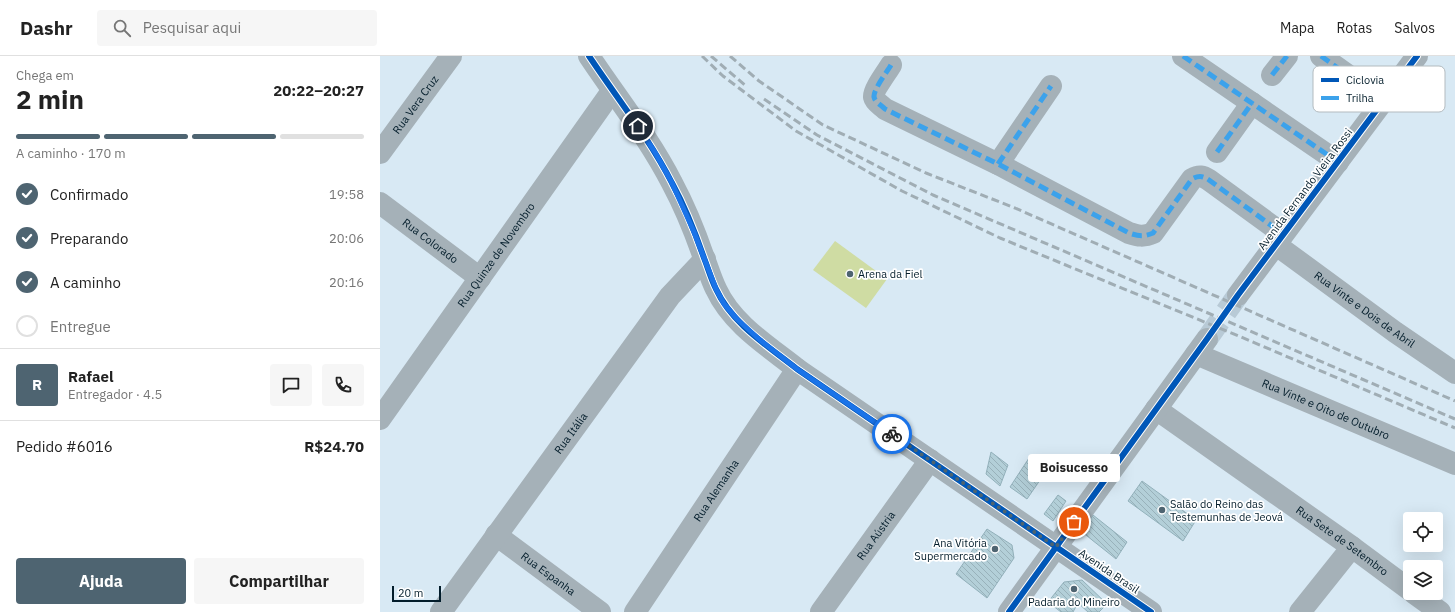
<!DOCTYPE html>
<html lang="pt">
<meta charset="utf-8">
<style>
body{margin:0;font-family:"IBM Plex Sans",sans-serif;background:#f6f6f6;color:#222;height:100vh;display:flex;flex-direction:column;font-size:15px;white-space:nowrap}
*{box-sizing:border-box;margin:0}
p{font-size:13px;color:#767676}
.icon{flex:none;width:22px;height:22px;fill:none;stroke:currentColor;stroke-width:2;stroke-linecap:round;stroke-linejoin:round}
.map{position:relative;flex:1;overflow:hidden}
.details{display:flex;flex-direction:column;background:#fff;width:380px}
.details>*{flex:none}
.buttons{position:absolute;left:1023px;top:456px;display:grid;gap:8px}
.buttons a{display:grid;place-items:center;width:40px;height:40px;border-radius:4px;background:#fff;box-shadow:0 4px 16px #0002;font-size:20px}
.scale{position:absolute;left:12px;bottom:10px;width:49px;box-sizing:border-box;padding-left:4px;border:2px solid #031d2b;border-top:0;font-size:11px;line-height:14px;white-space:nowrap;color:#031d2b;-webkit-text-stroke:3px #fff;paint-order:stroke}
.pin{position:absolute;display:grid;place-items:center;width:34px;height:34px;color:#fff;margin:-17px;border:2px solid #fff;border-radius:50%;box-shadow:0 1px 4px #0007}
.courier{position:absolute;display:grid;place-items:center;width:40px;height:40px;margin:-20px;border:3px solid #1a73e8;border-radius:50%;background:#fff;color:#222;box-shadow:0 1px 5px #0007}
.bubble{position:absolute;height:28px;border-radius:4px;background:#fff;box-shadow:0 4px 16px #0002;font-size:13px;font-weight:700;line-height:28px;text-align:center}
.headline em{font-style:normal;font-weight:700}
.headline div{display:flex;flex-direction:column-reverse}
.headline{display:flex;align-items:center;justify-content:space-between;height:68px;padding:0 16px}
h1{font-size:26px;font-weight:700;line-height:30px}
.bar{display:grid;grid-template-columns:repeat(4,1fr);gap:6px 4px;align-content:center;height:48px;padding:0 16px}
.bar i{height:5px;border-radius:3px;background:#e0e0e0}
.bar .active{background:#4e6471}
.bar p{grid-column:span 4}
.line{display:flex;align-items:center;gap:10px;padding:0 16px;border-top:1px solid #e0e0e0}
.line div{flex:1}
.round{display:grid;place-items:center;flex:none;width:42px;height:42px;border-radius:4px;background:#f6f6f6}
ol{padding:0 16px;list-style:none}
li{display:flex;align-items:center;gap:12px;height:44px}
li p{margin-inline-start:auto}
li .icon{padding:4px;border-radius:50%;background:#4e6471;color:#fff;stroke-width:4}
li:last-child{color:#767676}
li i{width:22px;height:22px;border:2px solid #e0e0e0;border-radius:50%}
.button{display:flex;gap:8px;margin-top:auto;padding:8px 16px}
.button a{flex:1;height:46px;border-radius:4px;background:#4e6471;color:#fff;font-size:16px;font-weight:700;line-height:46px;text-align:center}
.button a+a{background:#f6f6f6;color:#222}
header{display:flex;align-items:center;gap:24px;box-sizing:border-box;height:56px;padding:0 20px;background:#fff;border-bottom:1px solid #e0e0e0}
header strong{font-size:19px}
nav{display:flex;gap:22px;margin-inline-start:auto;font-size:14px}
.search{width:280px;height:36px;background:#f6f6f6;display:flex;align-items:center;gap:10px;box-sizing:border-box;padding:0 14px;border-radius:4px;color:#767676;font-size:15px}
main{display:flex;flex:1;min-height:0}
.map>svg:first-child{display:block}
.pitch{fill:#cfdca3}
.building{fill:url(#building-back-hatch);stroke:#92b0ba}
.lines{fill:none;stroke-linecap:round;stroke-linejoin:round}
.minor-tunnel{stroke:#b8cad6;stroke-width:22;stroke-dasharray:22 11;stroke-linecap:butt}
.minor{stroke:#a5b1b8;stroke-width:22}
.rail{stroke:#a0adb4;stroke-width:3;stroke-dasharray:8 4;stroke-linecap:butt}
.quiet{stroke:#3ca2eb;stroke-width:5;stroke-dasharray:10 5;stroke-linecap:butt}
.cycleway-casing{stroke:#fff;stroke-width:8}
.cycleway{stroke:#0057b8;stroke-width:6}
.done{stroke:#4e6471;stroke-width:4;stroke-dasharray:0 7.2}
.route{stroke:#1a73e8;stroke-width:5}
.poi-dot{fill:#4e6471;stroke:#fff;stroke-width:1.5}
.labels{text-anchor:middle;stroke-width:3.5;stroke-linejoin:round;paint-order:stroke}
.street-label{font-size:11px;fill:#031d2b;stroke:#fff}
.poi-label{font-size:11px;fill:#031d2b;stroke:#fff;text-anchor:start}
.key{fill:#fff;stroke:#b3bbbf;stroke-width:1}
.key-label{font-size:11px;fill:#031d2b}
</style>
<header>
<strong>Dashr</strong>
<div class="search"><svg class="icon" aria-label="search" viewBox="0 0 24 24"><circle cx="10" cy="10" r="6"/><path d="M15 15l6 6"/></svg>Pesquisar aqui</div>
<nav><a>Mapa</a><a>Rotas</a><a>Salvos</a></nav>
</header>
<main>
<section class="details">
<div class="headline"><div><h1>2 min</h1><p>Chega em</p></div><em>20:22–20:27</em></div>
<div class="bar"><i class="active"></i><i class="active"></i><i class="active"></i><i></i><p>A caminho · 170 m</p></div>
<ol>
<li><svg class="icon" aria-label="check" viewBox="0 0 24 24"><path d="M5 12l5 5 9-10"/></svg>Confirmado<p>19:58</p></li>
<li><svg class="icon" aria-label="check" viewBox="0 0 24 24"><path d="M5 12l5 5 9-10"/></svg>Preparando<p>20:06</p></li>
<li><svg class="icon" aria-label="check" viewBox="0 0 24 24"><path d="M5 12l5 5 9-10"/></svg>A caminho<p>20:16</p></li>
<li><i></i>Entregue</li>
</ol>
<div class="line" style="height:72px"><b class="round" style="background:#4e6471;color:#fff">R</b><div><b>Rafael</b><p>Entregador · 4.5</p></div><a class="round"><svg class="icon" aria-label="chat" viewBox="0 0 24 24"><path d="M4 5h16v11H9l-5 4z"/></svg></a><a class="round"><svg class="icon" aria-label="phone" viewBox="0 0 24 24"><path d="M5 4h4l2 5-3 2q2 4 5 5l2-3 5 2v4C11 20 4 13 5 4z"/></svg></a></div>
<div class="line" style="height:52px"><div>Pedido #6016</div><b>R$24.70</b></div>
<div class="button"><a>Ajuda</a><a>Compartilhar</a></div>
</section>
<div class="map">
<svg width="1075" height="556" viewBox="0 0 1075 556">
<defs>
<pattern id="building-back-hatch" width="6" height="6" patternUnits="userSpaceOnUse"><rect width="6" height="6" fill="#b3cfd8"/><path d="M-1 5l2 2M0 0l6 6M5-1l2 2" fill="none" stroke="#98b1ba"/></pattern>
</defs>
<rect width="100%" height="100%" fill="#d8e9f4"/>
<path class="pitch" d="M 455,185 L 507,223 L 486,252 L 433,214 Z"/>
<g class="building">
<path d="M 611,396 L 628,409 L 620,430 L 606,418 Z"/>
<path d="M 651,399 L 669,411 L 647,443 L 630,431 Z"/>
<path d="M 762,425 L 816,464 L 803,485 L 748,445 Z"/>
<path d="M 678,439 L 686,445 L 673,465 L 664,458 Z"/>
<path d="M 713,459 L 747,486 L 736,503 L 702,476 Z"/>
<path d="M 607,473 L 632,489 L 634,502 L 607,542 L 576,518 Z"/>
<path d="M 702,524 L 727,548 L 719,556 L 708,556 L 698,547 L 693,556 L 681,556 L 668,546 L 684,526 Z"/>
</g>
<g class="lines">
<path class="minor-tunnel" d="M 827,283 L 858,239"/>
<g class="minor">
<path d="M 209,0 C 237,42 269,82 292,127 C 305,151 315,176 324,202 C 328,212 331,223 336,233 C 352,268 388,290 417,313 L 771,556"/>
<path d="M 803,0 L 958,106"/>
<path d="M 941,0 L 1004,45"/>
<path d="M 511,9 C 507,16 493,34 494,41 C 495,46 501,49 505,53 L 618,108 L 749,177 C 758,180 764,181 773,177 L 812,123 C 819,119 823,120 829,124 L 903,178"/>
<path d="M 892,19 L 907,0"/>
<path d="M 837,96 L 872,47"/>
<path id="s1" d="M 0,97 L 71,0"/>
<path d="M 618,108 L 671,30"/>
<path id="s2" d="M 0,147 L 100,222"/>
<path id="s3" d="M 895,188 L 1015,276 L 1075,317"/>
<path d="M 858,239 L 1037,0"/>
<path id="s4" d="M 816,298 L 1075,408"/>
<path id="s5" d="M 776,353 L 972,491 L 1030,534"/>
<path id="s6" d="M 0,363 L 232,35"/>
<path id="s7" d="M 116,479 L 220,556"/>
<path d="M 1034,537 L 1060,556"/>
<path id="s8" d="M 61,556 L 290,240 L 325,203"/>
<path id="s9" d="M 255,556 L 417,313"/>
<path id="s10" d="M 441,556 L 550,404"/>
<path d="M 629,556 L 827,283"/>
<path d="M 920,556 L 972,491"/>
</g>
<g class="rail">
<path d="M 322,0 L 343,20 L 416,75 L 522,135 L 620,182 L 861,281 L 1075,372"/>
<path d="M 331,0 L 366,30"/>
<path d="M 350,0 L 379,25 L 443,69 L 546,117 L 635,152 L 1075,345"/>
<path d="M 384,43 L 437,79 L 553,139 L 1075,363"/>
</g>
<g class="quiet">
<path d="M 803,0 L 958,106"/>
<path d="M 941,0 L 1004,45"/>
<path d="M 511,9 C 507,16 493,34 494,41 C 495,46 501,49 505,53 L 618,108 L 749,177 C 758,180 764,181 773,177 L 812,123 C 819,119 823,120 829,124 L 903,178"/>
<path d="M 892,19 L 907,0"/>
<path d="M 837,96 L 872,47"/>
<path d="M 618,108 L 671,30"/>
</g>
<g class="cycleway-casing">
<g id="cycleway">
<path d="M 209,0 C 237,42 269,82 292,127 C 305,151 315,176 324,202 C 328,212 331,223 336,233 C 352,268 388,290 417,313 L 771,556"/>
<path d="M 629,556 L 827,283 L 858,239 L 1037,0"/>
</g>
</g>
<use href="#cycleway" class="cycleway"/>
</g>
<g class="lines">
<path class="done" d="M 512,378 L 676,491 L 694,466"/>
<path class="route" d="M 258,70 L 276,98 L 292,127 L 314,176 L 336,233 L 344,248 L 357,263 L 380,284 L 417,313 L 512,378"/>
</g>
<g class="poi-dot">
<circle cx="470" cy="218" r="4"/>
<circle cx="782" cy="454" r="4"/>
<circle cx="615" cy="493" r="4"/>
<circle cx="694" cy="533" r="4"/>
</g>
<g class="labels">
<g class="street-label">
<text dy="4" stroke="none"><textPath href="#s1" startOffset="60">Rua Vera Cruz</textPath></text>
<text transform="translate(925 133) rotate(-53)" y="4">Avenida Fernando Vieira Rossi</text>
<text dy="4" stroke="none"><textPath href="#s2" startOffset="63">Rua Colorado</textPath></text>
<text dy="4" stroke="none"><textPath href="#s6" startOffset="201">Rua Quinze de Novembro</textPath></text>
<text dy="4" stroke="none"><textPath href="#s3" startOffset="111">Rua Vinte e Dois de Abril</textPath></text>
<text dy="4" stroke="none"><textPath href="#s4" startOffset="141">Rua Vinte e Oito de Outubro</textPath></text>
<text dy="4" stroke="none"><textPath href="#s8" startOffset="221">Rua Itália</textPath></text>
<text dy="4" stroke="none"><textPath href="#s9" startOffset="146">Rua Alemanha</textPath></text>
<text dy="4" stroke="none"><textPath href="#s10" startOffset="94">Rua Aústria</textPath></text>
<text dy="4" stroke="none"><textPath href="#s5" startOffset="228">Rua Sete de Setembro</textPath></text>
<text transform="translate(729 515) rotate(34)" y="4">Avenida Brasil</text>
<text dy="4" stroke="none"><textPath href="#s7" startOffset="65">Rua Espanha</textPath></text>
</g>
<g class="poi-label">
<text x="478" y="222">Arena da Fiel</text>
<text x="790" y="452">Salão do Reino das<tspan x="790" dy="13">Testemunhas de Jeová</tspan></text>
<text x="607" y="491" text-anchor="end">Ana Vitória<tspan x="607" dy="13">Supermercado</tspan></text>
<text x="694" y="550" text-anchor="middle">Padaria do Mineiro</text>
</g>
</g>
<rect x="933" y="10" width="132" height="46" rx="6" class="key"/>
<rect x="941" y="22" width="18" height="4" fill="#0057b8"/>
<rect x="941" y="40" width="18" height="4" fill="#3ca2eb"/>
<g class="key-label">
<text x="966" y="28">Ciclovia</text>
<text x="966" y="46">Trilha</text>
</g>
</svg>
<div class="buttons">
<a><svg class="icon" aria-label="locate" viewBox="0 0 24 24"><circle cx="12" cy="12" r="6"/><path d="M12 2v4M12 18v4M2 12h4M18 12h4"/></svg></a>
<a><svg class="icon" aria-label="layers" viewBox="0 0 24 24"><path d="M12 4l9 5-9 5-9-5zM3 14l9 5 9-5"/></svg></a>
</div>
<div class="scale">20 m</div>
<div class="pin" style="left:694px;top:466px;background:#ea580c"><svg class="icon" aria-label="bag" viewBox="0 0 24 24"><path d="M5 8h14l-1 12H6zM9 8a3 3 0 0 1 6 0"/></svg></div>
<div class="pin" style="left:258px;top:70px;background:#1f2937"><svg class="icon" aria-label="home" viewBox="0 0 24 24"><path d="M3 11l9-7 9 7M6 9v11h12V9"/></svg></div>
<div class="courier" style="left:512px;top:378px"><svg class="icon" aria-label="bike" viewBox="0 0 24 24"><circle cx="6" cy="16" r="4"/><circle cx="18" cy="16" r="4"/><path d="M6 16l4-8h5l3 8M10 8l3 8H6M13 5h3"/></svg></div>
<div class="bubble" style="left:648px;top:398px;width:92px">Boisucesso</div>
</div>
</main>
